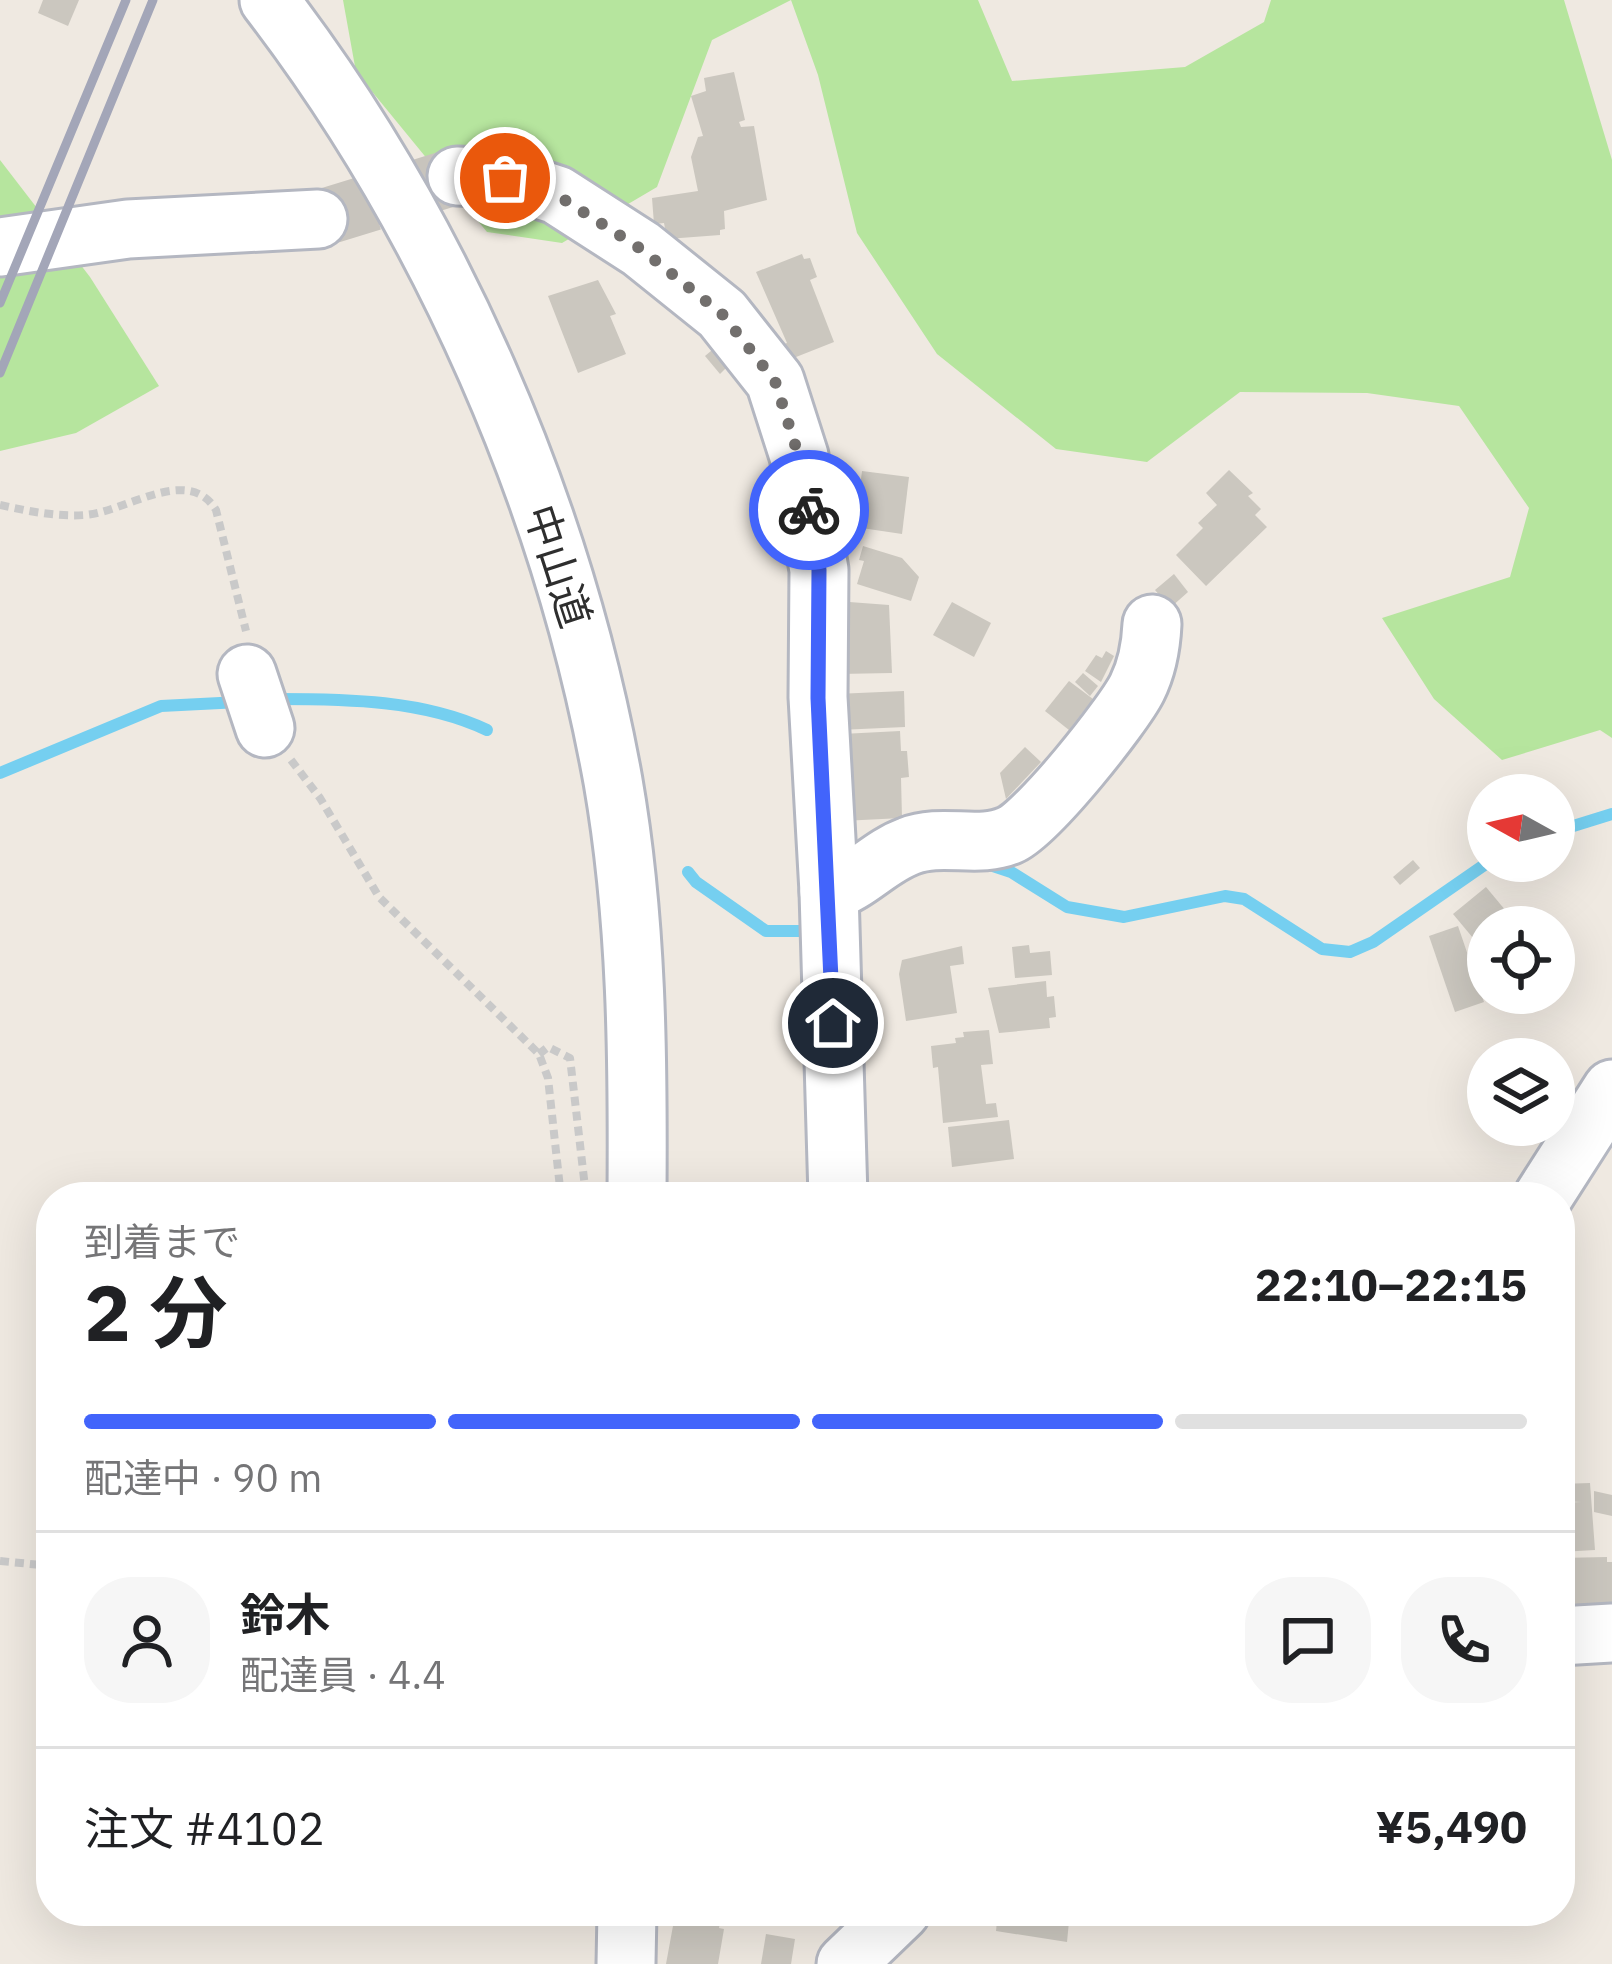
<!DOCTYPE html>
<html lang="ja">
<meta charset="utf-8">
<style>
body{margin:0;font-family:"IBM Plex Sans","Noto Sans JP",sans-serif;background:#f6f6f6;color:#202124;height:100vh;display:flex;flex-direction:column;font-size:45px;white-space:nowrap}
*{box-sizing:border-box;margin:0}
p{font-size:39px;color:#757577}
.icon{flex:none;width:66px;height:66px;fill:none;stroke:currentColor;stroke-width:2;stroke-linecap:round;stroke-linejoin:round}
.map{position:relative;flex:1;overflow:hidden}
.side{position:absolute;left:36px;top:1182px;width:1539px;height:744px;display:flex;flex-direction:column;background:#fff;border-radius:48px;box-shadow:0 12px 48px #0002}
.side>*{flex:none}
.needle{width:78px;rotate:278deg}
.buttons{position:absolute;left:1467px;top:774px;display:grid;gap:24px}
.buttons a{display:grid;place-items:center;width:108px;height:108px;border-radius:50%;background:#fff;box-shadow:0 12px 48px #0002;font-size:60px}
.pin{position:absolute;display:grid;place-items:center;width:102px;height:102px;color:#fff;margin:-51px;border:6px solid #fff;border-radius:50%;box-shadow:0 3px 12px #0007}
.courier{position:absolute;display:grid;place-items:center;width:120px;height:120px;margin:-60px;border:9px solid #4264fb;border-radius:50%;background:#fff;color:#222;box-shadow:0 3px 15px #0007}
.headline em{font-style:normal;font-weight:700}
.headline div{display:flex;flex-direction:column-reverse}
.headline{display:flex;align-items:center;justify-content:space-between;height:204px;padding:0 48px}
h1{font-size:78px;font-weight:700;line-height:90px}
.bar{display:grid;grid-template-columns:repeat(4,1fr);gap:18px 12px;align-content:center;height:144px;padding:0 48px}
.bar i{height:15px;border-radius:9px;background:#e0e0e0}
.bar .active{background:#4264fb}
.bar p{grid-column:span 4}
.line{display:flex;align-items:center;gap:30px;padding:0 48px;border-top:3px solid #e0e0e0}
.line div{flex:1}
.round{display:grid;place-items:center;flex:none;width:126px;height:126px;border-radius:48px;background:#f6f6f6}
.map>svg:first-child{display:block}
.green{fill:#b6e59e}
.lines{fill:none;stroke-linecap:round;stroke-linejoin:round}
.stream{stroke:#75cff0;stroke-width:12}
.building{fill:#cbc7bf}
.minor-tunnel{stroke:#c8c4bd;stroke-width:57;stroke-dasharray:57 28;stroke-linecap:butt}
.minor-casing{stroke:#b4b7c1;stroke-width:63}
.path{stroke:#c9c9c9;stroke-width:8;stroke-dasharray:9 6;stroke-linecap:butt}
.minor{stroke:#fff;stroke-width:57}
.rail{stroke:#a3a6b8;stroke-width:9}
.done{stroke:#726f6d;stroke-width:12;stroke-dasharray:0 21.6}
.route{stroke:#4264fb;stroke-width:15}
.labels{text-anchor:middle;stroke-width:9;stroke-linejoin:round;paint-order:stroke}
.street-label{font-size:42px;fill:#2e2e2e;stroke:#fff}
</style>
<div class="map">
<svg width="1612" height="1964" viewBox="0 0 1612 1964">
<rect width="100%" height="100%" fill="#efe9e1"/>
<g class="green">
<path d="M 343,0 L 978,0 L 1012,81 L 1185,67 L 1264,22 L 1271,0 L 1564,0 L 1612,160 L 1612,738 L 1600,730 L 1502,760 L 1434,699 L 1382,618 L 1510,577 L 1529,508 L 1459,406 L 1367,393 L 1240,392 L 1147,462 L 1056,449 L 937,354 L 857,233 L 818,75 L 791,0 L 712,40 L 657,187 L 562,243 L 487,232 L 356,72 Z"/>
<path d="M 0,160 L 90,277 L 159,386 L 76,433 L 0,451 Z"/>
</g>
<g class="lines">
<g class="stream">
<path d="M 277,699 C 347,699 424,700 487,730"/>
<path d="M 0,773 L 161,706 L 240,702"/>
<path d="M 1554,832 L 1612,814"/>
<path d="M 984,863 L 1011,872 L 1067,907 L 1124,917 L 1225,896 L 1244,899 L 1322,949 L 1350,952 L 1373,942 L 1490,861"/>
<path d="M 688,872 L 696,882 L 766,931 L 807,931"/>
</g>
</g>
<g class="building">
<path d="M 43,0 L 79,0 L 68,26 L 38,13 Z"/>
<path d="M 734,72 L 745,120 L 739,122 L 741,127 L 754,126 L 767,200 L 724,211 L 725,229 L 720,230 L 720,235 L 667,239 L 664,223 L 654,224 L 652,198 L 698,191 L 691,157 L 698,137 L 703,136 L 691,96 L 706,91 L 704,78 Z"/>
<path d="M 802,254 L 804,259 L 810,258 L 817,277 L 810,280 L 834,342 L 791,359 L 766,351 L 787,343 L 756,272 Z"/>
<path d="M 598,280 L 616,314 L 610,316 L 626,354 L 578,373 L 548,296 Z"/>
<path d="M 718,345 L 733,361 L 720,374 L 705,356 Z"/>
<path d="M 1229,470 L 1253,493 L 1248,496 L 1261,509 L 1255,515 L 1267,527 L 1206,586 L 1176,555 L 1203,528 L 1198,523 L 1217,505 L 1206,493 Z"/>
<path d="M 862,471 L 909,477 L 902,534 L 855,527 Z"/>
<path d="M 863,546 L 902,558 L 919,577 L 911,601 L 857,584 L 864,561 L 859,560 Z"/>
<path d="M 1174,574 L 1188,592 L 1170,608 L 1155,590 Z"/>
<path d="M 836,601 L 889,605 L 892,673 L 839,674 Z"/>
<path d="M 952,602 L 991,623 L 974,657 L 933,635 Z"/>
<path d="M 1106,651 L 1114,656 L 1101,682 L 1085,671 L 1096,655 L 1102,658 Z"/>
<path d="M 1083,673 L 1098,686 L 1090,696 L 1075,682 Z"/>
<path d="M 1069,681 L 1093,699 L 1069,730 L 1045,711 Z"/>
<path d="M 904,691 L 905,727 L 839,730 L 836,694 Z"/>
<path d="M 900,731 L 901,751 L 907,751 L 909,777 L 901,778 L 902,818 L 842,821 L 842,734 Z"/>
<path d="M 1025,747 L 1041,762 L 1006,799 L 1000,773 Z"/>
<path d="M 1413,860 L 1420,868 L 1400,885 L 1393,877 Z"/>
<path d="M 1486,887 L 1506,911 L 1473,938 L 1453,914 Z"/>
<path d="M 1458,926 L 1484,1002 L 1455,1012 L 1429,936 Z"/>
<path d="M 1029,945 L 1030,953 L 1050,951 L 1052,975 L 1015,978 L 1012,947 Z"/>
<path d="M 962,946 L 964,964 L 950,966 L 957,1013 L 906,1021 L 899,974 L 902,960 Z"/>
<path d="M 1046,981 L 1047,997 L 1054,996 L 1056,1017 L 1049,1018 L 1050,1028 L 999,1033 L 988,988 Z"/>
<path d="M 989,1030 L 993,1064 L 981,1065 L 986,1104 L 996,1103 L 998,1117 L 943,1123 L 938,1067 L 933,1068 L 931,1046 L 956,1043 L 955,1038 L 964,1037 L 963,1032 Z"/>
<path d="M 1009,1120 L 1014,1159 L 952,1167 L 948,1127 Z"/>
<path d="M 1590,1483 L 1595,1550 L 1560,1552 L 1560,1503 L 1581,1502 L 1560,1501 L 1560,1484 Z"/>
<path d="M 1594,1491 L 1612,1495 L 1612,1516 L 1594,1512 Z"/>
<path d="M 1607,1557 L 1607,1562 L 1612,1562 L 1612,1602 L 1608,1602 L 1608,1612 L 1560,1613 L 1560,1558 Z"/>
<path d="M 998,1911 L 1070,1911 L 1067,1942 L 996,1931 Z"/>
<path d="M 675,1915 L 720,1923 L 719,1928 L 724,1929 L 718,1964 L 666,1964 Z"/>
<path d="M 766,1934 L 795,1939 L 791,1964 L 761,1964 Z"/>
</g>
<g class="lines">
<path class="minor-tunnel" d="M 318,219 L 457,176"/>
<g class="minor-casing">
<g id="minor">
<path d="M 269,0 C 441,224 563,504 613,781 C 637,919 638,1058 637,1197"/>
<path d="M 457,176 L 505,178 L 557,195 L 641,249 L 722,314 L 775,381 L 799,456 L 819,570 L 818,697 L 829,892 L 838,1197"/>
<path d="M 0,247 L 128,229 L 318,219"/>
<path d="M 247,674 L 265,728"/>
<path d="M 829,892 C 860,882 879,857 909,846 C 942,833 979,849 1010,835 C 1037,824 1123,716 1137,688 C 1147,668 1151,646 1152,624"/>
<path d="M 1543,1197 L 1612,1089"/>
<path d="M 1560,1636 L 1612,1633"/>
<path d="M 626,1964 L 627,1911"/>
<path d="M 846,1964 L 901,1911"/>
</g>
</g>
<g class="path">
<path d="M 0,505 C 28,511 56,517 85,515 C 126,512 188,464 216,510 L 246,631"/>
<path d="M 291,760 L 320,798 L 379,897 L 539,1054 L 548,1078 L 561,1197"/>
<path d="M 539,1054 L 548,1047 L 570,1058 L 586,1196"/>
<path d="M 0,1561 L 51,1566"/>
</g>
<use href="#minor" class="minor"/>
<g class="rail">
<path d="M 0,303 L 126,0"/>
<path d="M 0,373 L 153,0"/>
</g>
</g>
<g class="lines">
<path class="done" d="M 505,178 L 557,195 L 641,249 L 722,314 L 775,381 L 799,457 L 809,510"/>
<path class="route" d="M 809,510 L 819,570 L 818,698 L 833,1023"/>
</g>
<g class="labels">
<g class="street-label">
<text transform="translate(558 566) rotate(72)" y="15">中山道</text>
</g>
</g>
</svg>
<div class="buttons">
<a><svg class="needle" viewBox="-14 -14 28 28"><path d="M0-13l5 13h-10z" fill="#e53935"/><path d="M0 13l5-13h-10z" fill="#757577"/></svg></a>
<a><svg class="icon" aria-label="locate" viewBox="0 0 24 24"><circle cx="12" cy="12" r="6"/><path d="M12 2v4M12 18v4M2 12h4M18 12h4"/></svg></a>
<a><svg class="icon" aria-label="layers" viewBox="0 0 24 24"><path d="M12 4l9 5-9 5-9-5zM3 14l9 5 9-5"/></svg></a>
</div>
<div class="pin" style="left:505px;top:178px;background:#ea580c"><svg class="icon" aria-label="bag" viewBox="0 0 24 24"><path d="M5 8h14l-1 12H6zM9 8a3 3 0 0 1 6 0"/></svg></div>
<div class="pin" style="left:833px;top:1023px;background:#1f2937"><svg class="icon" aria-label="home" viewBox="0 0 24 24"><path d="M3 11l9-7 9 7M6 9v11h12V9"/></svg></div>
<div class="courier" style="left:809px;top:510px"><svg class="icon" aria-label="bike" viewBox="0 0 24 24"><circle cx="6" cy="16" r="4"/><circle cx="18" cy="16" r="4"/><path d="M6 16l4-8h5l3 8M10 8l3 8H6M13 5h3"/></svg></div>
<section class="side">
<div class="headline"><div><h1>2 分</h1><p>到着まで</p></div><em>22:10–22:15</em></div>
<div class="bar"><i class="active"></i><i class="active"></i><i class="active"></i><i></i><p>配達中 · 90 m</p></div>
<div class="line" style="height:216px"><a class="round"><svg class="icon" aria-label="person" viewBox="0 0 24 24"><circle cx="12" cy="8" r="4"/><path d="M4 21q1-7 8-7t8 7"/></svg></a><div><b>鈴木</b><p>配達員 · 4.4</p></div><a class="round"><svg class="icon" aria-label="chat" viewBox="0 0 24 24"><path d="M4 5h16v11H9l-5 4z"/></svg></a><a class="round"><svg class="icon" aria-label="phone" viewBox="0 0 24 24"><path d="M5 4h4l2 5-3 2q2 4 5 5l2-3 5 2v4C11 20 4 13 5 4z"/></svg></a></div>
<div class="line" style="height:156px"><div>注文 #4102</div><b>¥5,490</b></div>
</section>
</div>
